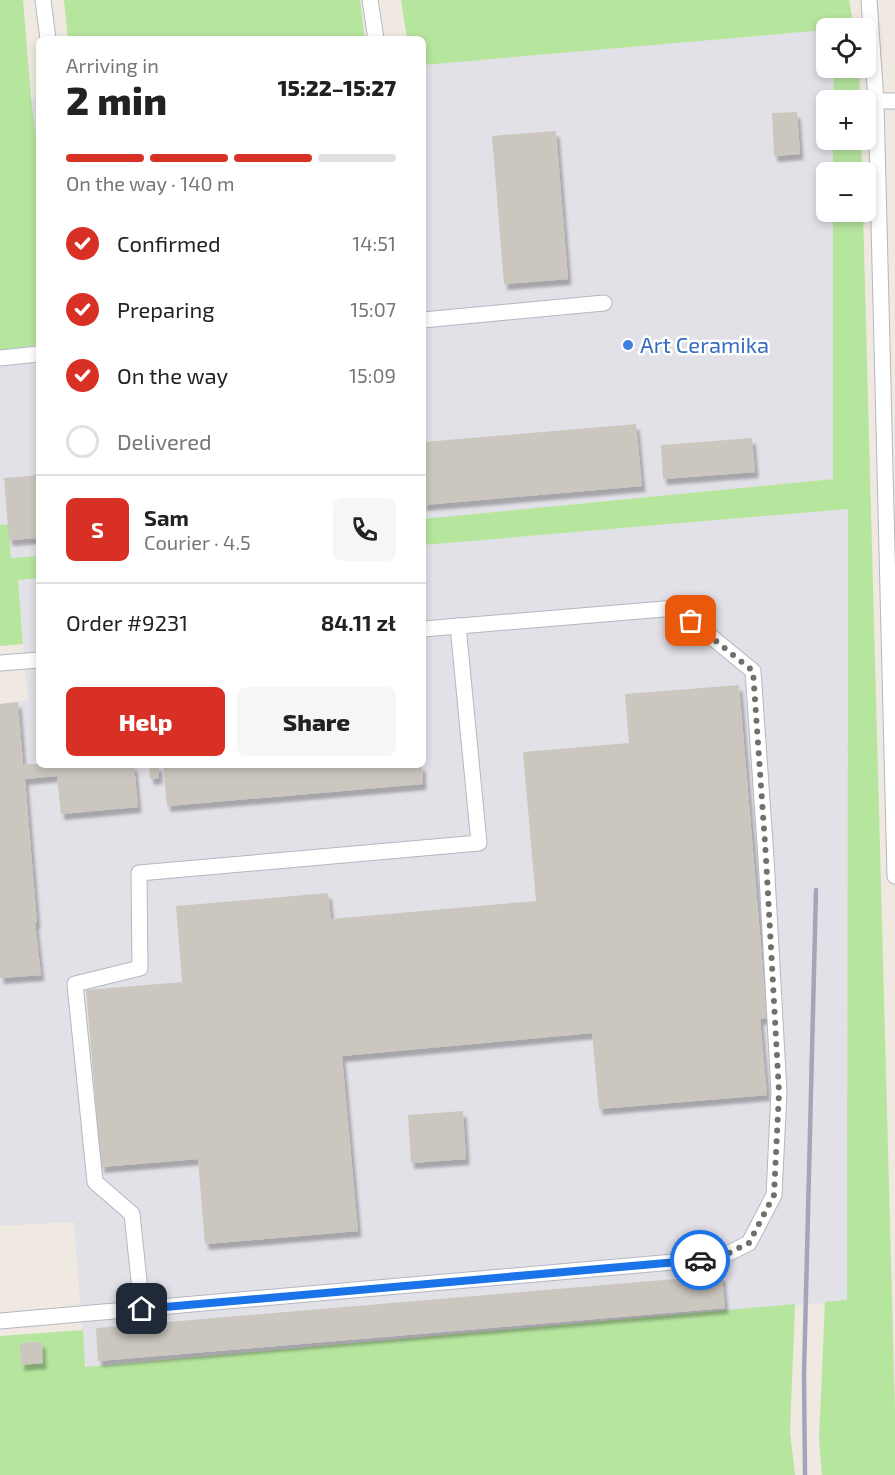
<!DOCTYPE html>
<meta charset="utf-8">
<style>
body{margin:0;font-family:"Exo 2",sans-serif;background:#f6f6f6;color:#222;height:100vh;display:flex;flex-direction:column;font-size:22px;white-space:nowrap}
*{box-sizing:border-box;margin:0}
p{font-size:20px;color:#767676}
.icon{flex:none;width:33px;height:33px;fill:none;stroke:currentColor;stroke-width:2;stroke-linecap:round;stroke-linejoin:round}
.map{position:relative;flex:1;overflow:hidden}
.panel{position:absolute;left:36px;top:36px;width:390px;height:732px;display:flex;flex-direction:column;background:#fff;border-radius:9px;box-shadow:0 3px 9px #0003}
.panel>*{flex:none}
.tools{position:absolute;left:816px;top:18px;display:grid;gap:12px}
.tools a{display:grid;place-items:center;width:60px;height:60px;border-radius:9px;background:#fff;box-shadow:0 3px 9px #0003;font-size:30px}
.pin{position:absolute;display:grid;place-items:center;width:51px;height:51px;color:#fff;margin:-26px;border-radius:12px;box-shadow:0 3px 9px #0006}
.courier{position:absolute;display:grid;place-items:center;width:60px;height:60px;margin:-30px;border:4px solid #1a73e8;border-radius:50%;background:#fff;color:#222;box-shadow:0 2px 8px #0007}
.overview em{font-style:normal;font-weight:800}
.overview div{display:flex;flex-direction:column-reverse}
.overview{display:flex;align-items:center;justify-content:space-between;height:102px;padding:0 30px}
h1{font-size:39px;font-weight:800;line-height:45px}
.bar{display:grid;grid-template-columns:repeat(4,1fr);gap:9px 6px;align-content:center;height:72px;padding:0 30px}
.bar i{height:8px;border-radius:4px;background:#e0e0e0}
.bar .on{background:#d93025}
.bar p{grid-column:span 4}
.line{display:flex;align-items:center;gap:15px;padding:0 30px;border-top:2px solid #e0e0e0}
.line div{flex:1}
.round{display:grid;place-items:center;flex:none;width:63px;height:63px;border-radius:9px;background:#f6f6f6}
ol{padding:0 30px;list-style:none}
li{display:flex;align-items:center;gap:18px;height:66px}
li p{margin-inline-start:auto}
li .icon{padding:6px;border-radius:50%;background:#d93025;color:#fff;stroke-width:4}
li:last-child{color:#767676}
li i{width:33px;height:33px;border:3px solid #e0e0e0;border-radius:50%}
.cta{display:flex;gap:12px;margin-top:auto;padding:12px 30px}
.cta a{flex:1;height:69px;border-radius:9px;background:#d93025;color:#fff;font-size:24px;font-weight:800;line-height:69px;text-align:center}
.cta a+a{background:#f6f6f6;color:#222}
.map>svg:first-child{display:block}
.industrial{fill:#e3e1e8}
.green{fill:#b6e59e}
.building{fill:#cbc7bf;filter:url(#shadow)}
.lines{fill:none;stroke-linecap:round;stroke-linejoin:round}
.service-casing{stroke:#b4b7c1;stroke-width:17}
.service{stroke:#fff;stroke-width:15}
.rail{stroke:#a3a6b8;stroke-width:4.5}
.done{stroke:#726f6d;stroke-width:6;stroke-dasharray:0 10.8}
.route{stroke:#1a73e8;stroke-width:8}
.shop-dot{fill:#3f7fe0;stroke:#fff;stroke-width:2}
.labels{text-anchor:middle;stroke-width:5;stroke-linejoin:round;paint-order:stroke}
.shop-label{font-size:22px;fill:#366cbe;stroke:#fff;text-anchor:start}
</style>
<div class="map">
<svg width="895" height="1475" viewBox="0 0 895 1475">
<defs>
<filter id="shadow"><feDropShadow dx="3.5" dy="6" stdDeviation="1.5" flood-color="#0004"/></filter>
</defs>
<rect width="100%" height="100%" fill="#efe9e1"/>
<g class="industrial">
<path d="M 826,30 L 826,68 L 834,68 L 833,100 L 826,100 L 826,140 L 833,140 L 833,172 L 826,172 L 826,212 L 833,212 L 833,479 L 423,519 L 423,65 Z"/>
<path d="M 39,98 L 39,556 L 11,559 L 8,524 L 0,525 L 0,101 Z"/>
<path d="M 848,509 L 847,1301 L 85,1367 L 74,1222 L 0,1226 L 0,704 L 28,700 L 18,580 L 39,578 L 39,765 L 423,765 L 423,545 Z"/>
</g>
<g class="green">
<path d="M 0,0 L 23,0 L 31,98 L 39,160 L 39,345 L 0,350 Z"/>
<path d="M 64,0 L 360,0 L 365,39 L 68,39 Z"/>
<path d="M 401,0 L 849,0 L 854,28 L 826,28 L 826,30 L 423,65 L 423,39 L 407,39 Z"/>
<path d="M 834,68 L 859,68 L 860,100 L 833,100 Z"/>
<path d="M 833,140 L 861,140 L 862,172 L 833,172 Z"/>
<path d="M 833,212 L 863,212 L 895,1411 L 895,1475 L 822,1475 L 819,1439 L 825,1302 L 847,1300 L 848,509 L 423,545 L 423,519 L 833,479 Z"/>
<path d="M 8,524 L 11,558 L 39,556 L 39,578 L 18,580 L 23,644 L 0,646 L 0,525 Z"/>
<path d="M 795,1304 L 790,1432 L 795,1475 L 0,1475 L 0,1336 L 83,1330 L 85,1367 Z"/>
</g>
<g class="building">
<path d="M 797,112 L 800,154 L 774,156 L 772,113 Z"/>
<path d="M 556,131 L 568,279 L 504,284 L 492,136 Z"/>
<path d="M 636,424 L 642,486 L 423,505 L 423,442 Z"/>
<path d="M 752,438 L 755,472 L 663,479 L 661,445 Z"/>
<path d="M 39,475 L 39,538 L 9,540 L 4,478 Z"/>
<path d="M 739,685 L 767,1018 L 760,1019 L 767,1095 L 599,1109 L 592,1033 L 342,1056 L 358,1231 L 205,1244 L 198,1159 L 101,1167 L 86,990 L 182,982 L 176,906 L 328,893 L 331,919 L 536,901 L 523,752 L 629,743 L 625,694 Z"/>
<path d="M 18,702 L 23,764 L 134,765 L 138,807 L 61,814 L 57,776 L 25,779 L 37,923 L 35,923 L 41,975 L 0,978 L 0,704 Z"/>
<path d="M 149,765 L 159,765 L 159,778 L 150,779 Z"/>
<path d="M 163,765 L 422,765 L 423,784 L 167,806 Z"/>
<path d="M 463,1111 L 466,1159 L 411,1163 L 408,1115 Z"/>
<path d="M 722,1275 L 725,1308 L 98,1361 L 96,1328 Z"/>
<path d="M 42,1342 L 43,1363 L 21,1365 L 20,1343 Z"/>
</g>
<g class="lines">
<g class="service-casing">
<g id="service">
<path d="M 43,0 L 48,39"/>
<path d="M 370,0 L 376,39"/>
<path d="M 869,0 L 876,101 L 895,101"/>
<path d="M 876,101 L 895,876"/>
<path d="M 423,320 L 604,303"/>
<path d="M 0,358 L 39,354"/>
<path d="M 0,663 L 39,660"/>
<path d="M 142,1309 L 132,1214 L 95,1182 L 75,984 L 140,968 L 139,873 L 479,843 L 458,626"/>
<path d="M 0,1321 L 719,1258 L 749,1243 L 774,1195 L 779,1092 L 766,858 L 753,671 L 676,608 L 423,629"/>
</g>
</g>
<use href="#service" class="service"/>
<path class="rail" d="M 805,1475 L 804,1374 L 816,890"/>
</g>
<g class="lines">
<path class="done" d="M 691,621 L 753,671 L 766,858 L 779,1092 L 774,1195 L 749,1243 L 719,1258 L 700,1260"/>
<path class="route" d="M 142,1309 L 700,1260"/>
</g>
<circle class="shop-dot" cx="628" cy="345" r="6"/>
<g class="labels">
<g class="shop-label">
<text x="640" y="353">Art Ceramika</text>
</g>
</g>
</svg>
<div class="tools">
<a><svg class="icon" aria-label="locate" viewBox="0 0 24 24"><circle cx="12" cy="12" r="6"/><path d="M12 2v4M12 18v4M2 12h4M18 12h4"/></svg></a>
<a>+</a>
<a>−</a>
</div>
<div class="pin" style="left:691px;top:621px;background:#ea580c"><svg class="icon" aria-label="bag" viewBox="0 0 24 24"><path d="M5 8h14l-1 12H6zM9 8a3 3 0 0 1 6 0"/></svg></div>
<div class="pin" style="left:142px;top:1309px;background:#1f2937"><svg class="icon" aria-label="home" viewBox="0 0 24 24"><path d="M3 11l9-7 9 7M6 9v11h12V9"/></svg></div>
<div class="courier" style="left:700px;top:1260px"><svg class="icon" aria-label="car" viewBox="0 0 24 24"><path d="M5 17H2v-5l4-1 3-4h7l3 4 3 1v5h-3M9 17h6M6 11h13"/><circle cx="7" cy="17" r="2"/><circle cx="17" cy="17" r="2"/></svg></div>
<section class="panel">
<div class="overview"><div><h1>2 min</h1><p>Arriving in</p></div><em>15:22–15:27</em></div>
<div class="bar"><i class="on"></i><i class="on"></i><i class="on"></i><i></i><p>On the way · 140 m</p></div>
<ol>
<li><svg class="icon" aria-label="check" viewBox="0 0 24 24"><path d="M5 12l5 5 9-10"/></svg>Confirmed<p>14:51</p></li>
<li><svg class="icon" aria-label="check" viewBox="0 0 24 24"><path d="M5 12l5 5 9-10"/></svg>Preparing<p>15:07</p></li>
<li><svg class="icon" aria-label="check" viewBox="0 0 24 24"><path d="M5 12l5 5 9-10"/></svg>On the way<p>15:09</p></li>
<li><i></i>Delivered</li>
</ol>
<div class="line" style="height:108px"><b class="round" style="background:#d93025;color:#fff">S</b><div><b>Sam</b><p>Courier · 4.5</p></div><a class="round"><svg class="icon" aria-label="phone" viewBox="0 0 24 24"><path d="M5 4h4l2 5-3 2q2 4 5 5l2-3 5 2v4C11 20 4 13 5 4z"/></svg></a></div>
<div class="line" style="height:78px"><div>Order #9231</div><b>84.11 zł</b></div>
<div class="cta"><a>Help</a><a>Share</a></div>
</section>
</div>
